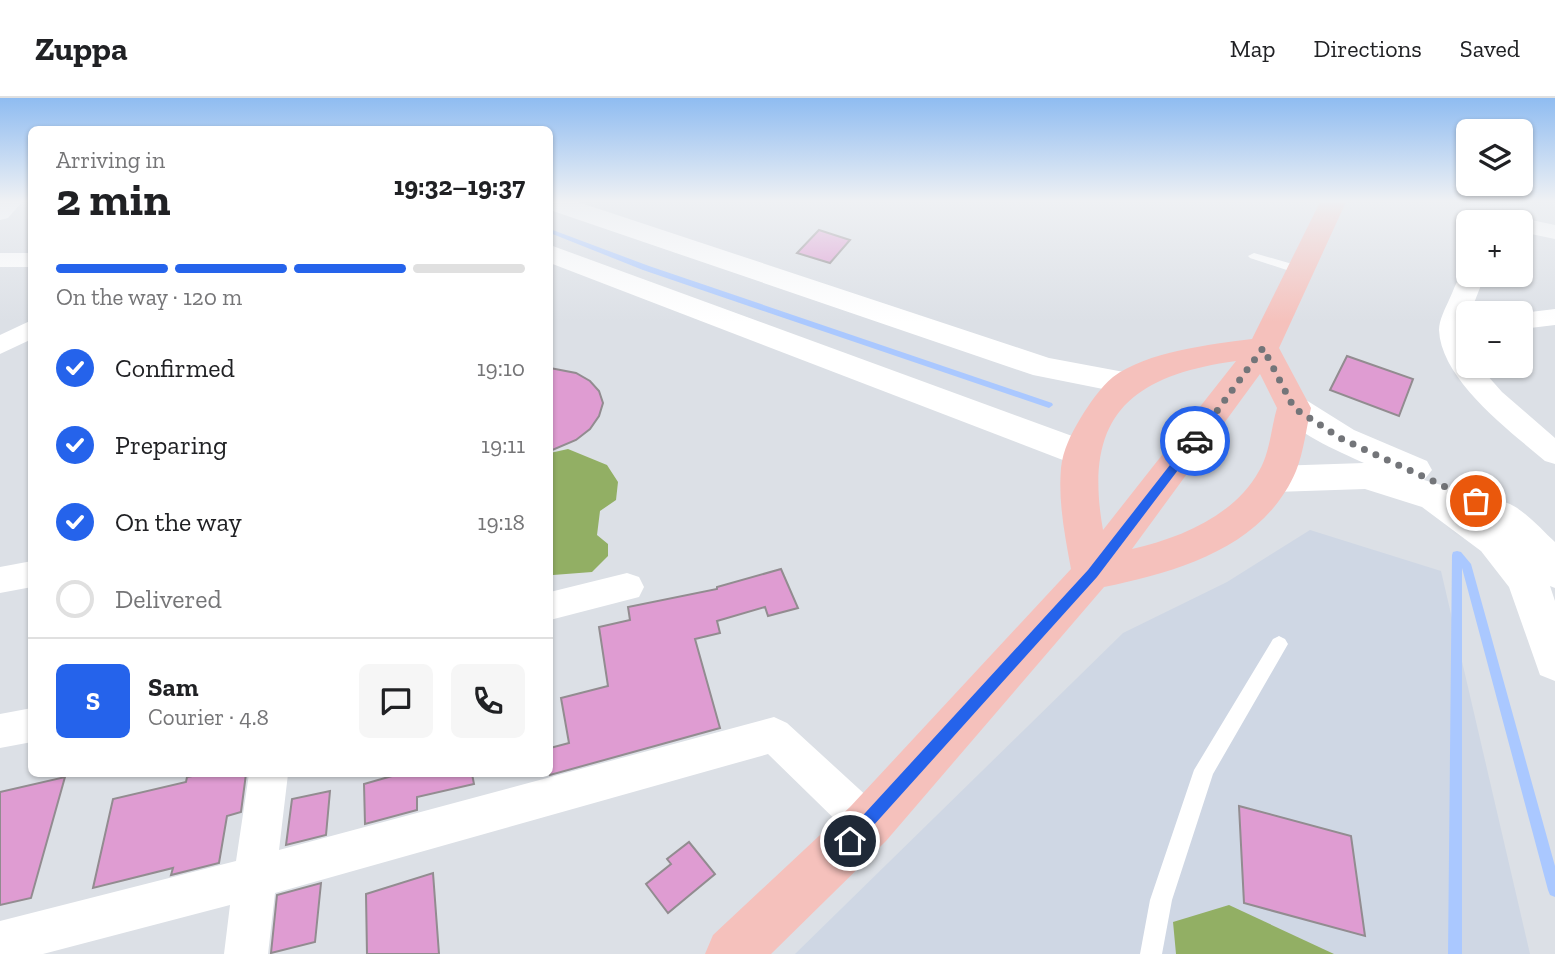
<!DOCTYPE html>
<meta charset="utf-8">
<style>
body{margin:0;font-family:"Zilla Slab",serif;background:#f6f6f6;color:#202124;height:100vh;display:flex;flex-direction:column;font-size:26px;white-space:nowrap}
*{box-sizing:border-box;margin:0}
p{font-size:23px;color:#757577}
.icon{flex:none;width:38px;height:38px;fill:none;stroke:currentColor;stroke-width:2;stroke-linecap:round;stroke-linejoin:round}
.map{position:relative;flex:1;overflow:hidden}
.panel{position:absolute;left:28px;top:28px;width:525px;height:651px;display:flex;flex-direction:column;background:#fff;border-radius:10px;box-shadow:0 2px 5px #0004}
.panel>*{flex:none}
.controls{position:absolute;left:1456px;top:21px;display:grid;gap:14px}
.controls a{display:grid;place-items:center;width:77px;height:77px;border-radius:10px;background:#fff;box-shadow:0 2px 5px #0004;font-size:35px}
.pin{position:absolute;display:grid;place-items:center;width:60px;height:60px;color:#fff;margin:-30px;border:4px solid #fff;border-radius:50%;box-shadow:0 2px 7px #0007}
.courier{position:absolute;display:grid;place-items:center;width:70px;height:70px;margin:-35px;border:5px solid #2563eb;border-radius:50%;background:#fff;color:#222;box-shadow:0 2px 9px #0007}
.headline em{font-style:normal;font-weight:700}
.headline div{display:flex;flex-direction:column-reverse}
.headline{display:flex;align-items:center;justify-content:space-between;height:119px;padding:0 28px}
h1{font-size:46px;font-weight:700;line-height:52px}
.bar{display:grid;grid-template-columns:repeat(4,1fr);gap:10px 7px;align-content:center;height:84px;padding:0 28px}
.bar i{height:9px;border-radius:5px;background:#e0e0e0}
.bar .on{background:#2563eb}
.bar p{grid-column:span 4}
.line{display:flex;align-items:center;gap:18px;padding:0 28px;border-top:2px solid #e0e0e0}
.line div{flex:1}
.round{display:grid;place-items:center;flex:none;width:74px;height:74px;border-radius:10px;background:#f6f6f6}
ol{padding:0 28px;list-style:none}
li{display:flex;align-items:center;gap:21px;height:77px}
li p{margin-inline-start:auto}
li .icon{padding:7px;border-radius:50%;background:#2563eb;color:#fff;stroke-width:4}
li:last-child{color:#757577}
li i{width:38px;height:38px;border:4px solid #e0e0e0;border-radius:50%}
header{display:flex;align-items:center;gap:42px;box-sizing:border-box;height:98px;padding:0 35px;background:#fff;border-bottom:2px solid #e0e0e0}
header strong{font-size:33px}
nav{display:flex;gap:38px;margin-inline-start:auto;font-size:24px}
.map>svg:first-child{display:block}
.built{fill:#cfd7e4}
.forest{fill:#92af64}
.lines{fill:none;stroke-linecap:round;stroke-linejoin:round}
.stream{fill:#aac8ff;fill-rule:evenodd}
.building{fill:#df9cd2;stroke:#928c90;stroke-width:2}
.service{fill:#fff;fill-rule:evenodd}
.minor{fill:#fff;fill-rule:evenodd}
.tertiary{fill:#fff;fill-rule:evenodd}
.secondary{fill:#fff;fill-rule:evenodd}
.primary{fill:#f5c1bc;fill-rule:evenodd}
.route{fill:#2563eb}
.done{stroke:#737579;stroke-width:7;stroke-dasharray:0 12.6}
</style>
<header>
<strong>Zuppa</strong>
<nav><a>Map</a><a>Directions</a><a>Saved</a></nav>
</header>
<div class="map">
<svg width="1555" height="856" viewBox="0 0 1555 856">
<rect width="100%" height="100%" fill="#dce0e6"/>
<path class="built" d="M 1310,432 L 1441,473 L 1530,856 L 795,856 L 1123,535 L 1227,484 Z"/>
<g class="forest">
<path d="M 568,351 L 607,367 L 618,384 L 616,402 L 600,413 L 597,437 L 608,446 L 608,458 L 592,474 L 553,477 L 550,480 L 550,355 Z"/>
<path d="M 1229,807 L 1334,856 L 1176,856 L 1173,824 Z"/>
</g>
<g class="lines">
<g class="stream">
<path d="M 550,131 L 649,168 L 1052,305 L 1053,307 L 1049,310 L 1046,309 L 643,172 L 550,135 Z"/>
<path d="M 1457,453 L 1461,454 L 1471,466 L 1555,768 L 1555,799 L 1550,797 L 1548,792 L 1462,470 L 1462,856 L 1448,856 L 1452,457 L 1453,454 Z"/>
</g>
</g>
<g class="building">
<path d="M 819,132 L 850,142 L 830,165 L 797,155 Z"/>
<path d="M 1347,258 L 1413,281 L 1399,318 L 1330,292 Z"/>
<path d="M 550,270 L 576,275 L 590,283 L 599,293 L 603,305 L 599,318 L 590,331 L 576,342 L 550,353 Z"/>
<path d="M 781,471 L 798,510 L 768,518 L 765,509 L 717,523 L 720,535 L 695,541 L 720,630 L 550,677 L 550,650 L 569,645 L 561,600 L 608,588 L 599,529 L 630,522 L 628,509 L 717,491 L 717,489 Z"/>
<path d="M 203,676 L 246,676 L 241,714 L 227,718 L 219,765 L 171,777 L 173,770 L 93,790 L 113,701 L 186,684 L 187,679 Z"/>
<path d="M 399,676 L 472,676 L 474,686 L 417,699 L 417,712 L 365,726 L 364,686 Z"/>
<path d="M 65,679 L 31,800 L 0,807 L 0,694 Z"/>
<path d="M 330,693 L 326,737 L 286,747 L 292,701 Z"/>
<path d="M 1239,708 L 1351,738 L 1365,838 L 1244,805 Z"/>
<path d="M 689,744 L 715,776 L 668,815 L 646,786 L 671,766 L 667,761 Z"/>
<path d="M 433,775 L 439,856 L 367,856 L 366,796 Z"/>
<path d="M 321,785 L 315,844 L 271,855 L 277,797 Z"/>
</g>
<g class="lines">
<g class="service">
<path d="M 1254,155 L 1306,170 L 1308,173 L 1302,177 L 1250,160 L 1248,158 Z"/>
<path d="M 1279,538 L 1285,541 L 1288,546 L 1213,676 L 1172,802 L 1162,856 L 1140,856 L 1150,802 L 1194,672 L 1273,541 Z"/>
</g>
<g class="minor">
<path d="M 0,104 L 22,104 L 8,120 L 0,122 Z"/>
<path d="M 1494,114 L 1555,127 L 1555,141 L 1521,134 L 1521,124 L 1482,124 L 1486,116 Z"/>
<rect x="0" y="155" width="32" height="14"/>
<path d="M 1468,171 L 1468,177 L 1485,177 L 1465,228 L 1468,268 L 1479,268 L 1502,294 L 1555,340 L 1555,366 L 1545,363 C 1510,333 1441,282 1439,232 C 1439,222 1445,211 1449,202 C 1454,192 1458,176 1468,171 Z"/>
<path d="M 1555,211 L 1555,227 L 1521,231 L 1521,215 Z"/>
<path d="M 32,222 L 32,241 L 0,256 L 0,237 Z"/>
<path d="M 32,463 L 32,489 L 0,495 L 0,469 Z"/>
<path d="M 627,475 L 639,479 L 644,489 L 639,499 L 550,522 L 550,494 Z"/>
<path d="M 32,610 L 32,644 L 0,650 L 0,616 Z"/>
<path d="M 774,619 L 787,625 L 882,712 L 888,726 L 882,740 L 868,746 L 854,740 L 768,656 L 275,795 L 268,856 L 224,856 L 230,807 L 43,856 L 0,856 L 0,823 L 236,763 L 249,676 L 288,676 L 279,752 Z"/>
</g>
<g class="tertiary">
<path d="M 550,104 L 578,104 L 1049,260 L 1140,277 L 1145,285 L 1140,293 L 1128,296 L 1033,277 L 550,112 Z"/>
<path d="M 550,147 L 1094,346 L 1099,355 L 1094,364 L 1081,368 L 1068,364 L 550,165 Z"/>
</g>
<path class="secondary" d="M 1294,298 L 1306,302 L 1354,332 L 1427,363 L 1432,372 L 1424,382 L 1448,389 L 1479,411 L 1483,404 C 1512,395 1534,425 1555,444 L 1555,490 L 1550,488 L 1555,503 L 1555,583 L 1540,577 L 1509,489 L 1481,453 L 1422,409 L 1365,391 L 1275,394 L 1262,390 L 1257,381 L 1262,372 L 1275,368 L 1364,365 C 1338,353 1292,334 1277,310 L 1282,302 Z"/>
<path class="primary" d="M 1320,104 L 1346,104 L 1279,250 L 1311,310 C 1306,331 1304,353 1296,373 C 1264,449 1178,474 1104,489 L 886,743 L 771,856 L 705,856 L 713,837 L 850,709 L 1071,471 C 1065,438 1058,404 1061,370 C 1063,352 1071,336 1080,321 C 1089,306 1100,290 1113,279 C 1146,254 1211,246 1252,241 ZM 1236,263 L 1103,432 C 1083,320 1128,278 1236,263 ZM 1260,276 L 1277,310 C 1271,330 1270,355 1259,373 C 1234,418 1180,440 1132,451 Z"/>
</g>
<linearGradient id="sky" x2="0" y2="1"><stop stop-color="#8fbcf1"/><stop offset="0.46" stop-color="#eff1f4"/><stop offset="1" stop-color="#eff1f4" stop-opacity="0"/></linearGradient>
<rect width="1555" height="224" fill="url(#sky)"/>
<path class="route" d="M 1191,340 L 1200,343 L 1097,479 L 855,748 L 844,748 L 844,738 L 1088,472 Z"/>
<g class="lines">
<path class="done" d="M 1195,343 L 1263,250 L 1294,310 L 1342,341 L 1476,403"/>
</g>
</svg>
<div class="controls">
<a><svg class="icon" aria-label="layers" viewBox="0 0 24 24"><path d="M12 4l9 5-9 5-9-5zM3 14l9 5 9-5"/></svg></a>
<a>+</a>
<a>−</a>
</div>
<div class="pin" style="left:1476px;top:403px;background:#ea580c"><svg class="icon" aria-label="bag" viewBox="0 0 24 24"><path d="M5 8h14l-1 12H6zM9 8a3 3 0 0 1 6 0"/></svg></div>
<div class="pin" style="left:850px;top:743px;background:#1f2937"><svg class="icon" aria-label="home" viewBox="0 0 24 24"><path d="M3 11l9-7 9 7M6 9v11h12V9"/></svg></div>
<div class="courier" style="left:1195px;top:343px"><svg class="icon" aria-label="car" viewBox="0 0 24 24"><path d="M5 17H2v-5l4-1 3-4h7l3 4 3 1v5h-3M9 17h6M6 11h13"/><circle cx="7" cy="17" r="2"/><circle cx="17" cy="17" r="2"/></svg></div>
<section class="panel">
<div class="headline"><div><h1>2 min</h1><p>Arriving in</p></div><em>19:32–19:37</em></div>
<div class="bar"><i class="on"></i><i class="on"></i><i class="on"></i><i></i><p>On the way · 120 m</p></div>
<ol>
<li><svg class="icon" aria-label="check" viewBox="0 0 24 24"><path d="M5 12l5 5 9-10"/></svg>Confirmed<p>19:10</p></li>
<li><svg class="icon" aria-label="check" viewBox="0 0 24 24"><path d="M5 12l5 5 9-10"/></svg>Preparing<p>19:11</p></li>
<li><svg class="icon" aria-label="check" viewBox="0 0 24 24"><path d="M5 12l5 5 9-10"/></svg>On the way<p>19:18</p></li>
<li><i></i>Delivered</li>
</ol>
<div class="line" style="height:126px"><b class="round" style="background:#2563eb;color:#fff">S</b><div><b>Sam</b><p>Courier · 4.8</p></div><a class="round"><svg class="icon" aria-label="chat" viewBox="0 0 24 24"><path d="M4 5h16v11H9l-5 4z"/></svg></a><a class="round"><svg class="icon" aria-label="phone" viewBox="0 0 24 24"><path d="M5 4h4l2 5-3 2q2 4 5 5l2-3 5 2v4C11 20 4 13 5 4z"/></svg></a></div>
</section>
</div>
